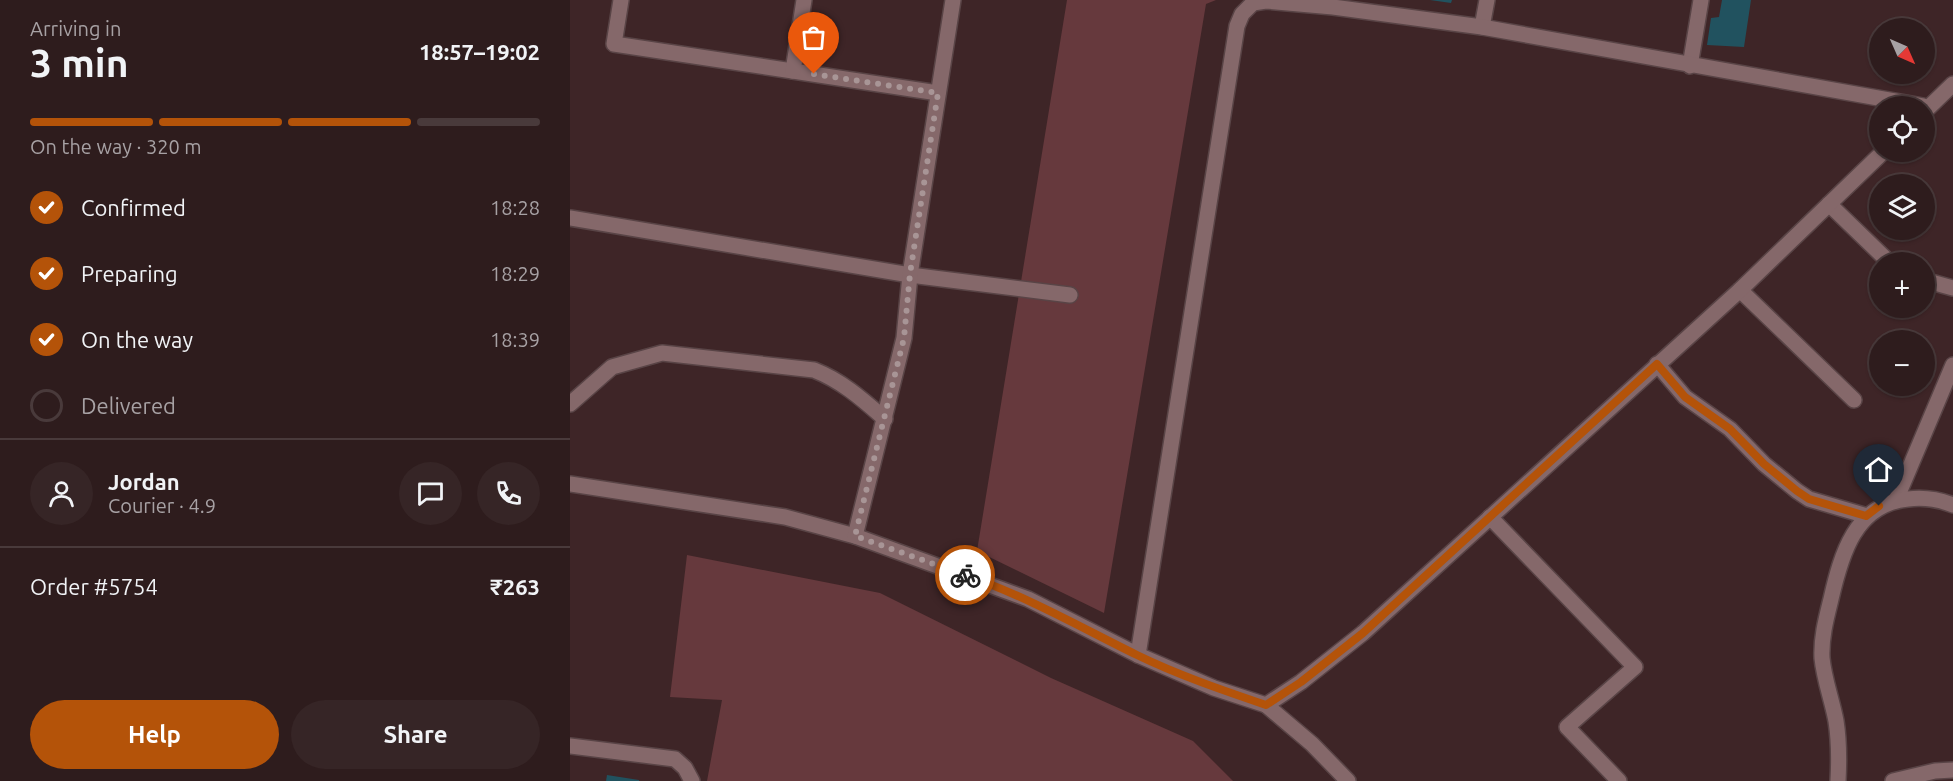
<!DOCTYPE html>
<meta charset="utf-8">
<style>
body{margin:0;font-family:Ubuntu,sans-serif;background:#362526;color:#f1f3f6;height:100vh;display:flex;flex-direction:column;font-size:22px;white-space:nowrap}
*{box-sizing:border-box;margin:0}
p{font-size:20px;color:#a7a1a4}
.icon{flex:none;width:33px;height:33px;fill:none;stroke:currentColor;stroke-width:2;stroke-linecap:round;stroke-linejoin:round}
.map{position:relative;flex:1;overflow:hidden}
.details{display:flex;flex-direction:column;background:#2e1c1d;width:570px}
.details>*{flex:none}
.needle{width:39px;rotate:135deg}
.buttons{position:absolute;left:1299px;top:18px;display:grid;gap:12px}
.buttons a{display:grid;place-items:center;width:66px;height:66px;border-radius:50%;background:#2e1c1d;box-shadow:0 2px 4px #0004,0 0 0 2px #493a3b;font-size:30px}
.pin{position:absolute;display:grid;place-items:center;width:51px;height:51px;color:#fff;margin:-62px -26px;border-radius:50% 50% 50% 0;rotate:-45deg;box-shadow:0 0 6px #0007}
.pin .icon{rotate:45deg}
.courier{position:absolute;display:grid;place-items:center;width:60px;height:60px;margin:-30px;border:4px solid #b45309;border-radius:50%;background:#fff;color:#222;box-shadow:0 2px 8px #0007}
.summary em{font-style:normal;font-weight:700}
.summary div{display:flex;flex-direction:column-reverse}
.summary{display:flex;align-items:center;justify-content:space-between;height:102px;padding:0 30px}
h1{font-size:39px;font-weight:700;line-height:45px}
.bar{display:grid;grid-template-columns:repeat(4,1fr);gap:9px 6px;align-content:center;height:72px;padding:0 30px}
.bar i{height:8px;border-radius:4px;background:#493a3b}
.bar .current{background:#b45309}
.bar p{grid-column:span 4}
.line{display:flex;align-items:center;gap:15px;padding:0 30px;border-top:2px solid #493a3b}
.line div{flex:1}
.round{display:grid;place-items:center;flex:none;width:63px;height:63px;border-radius:32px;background:#362526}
ol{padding:0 30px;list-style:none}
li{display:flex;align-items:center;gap:18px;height:66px}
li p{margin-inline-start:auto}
li .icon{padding:6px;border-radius:50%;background:#b45309;color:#fff;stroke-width:4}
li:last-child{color:#a7a1a4}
li i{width:33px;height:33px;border:3px solid #493a3b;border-radius:50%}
.primary-button{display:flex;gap:12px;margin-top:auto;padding:12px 30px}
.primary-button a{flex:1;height:69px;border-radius:36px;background:#b45309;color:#fff;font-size:24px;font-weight:700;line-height:69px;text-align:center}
.primary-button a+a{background:#362526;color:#f1f3f6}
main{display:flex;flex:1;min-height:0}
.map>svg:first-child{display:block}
.green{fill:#66393d}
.building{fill:#21525f}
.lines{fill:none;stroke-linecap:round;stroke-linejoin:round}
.minor-casing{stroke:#594446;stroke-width:18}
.minor{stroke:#85686a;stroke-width:15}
.done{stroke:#a89596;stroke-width:6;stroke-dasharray:0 10.8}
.route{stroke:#b45309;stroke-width:8}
</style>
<main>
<section class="details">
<div class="summary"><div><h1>3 min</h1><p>Arriving in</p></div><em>18:57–19:02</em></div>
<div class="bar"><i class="current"></i><i class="current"></i><i class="current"></i><i></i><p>On the way · 320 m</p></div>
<ol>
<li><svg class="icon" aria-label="check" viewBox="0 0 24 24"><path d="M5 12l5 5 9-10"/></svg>Confirmed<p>18:28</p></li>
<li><svg class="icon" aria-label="check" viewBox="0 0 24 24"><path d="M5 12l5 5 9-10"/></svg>Preparing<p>18:29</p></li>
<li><svg class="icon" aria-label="check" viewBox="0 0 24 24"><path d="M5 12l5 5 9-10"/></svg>On the way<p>18:39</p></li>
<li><i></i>Delivered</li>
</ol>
<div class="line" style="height:108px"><a class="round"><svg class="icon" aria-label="person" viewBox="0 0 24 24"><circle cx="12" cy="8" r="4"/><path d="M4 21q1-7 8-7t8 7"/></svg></a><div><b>Jordan</b><p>Courier · 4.9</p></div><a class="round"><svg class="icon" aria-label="chat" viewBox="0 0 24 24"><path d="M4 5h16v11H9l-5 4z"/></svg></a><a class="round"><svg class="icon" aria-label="phone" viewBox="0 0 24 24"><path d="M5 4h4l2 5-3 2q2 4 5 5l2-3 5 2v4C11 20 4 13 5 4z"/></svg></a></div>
<div class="line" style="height:78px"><div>Order #5754</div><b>₹263</b></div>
<div class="primary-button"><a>Help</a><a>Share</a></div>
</section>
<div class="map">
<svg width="1383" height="781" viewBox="0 0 1383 781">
<rect width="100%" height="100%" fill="#3e2527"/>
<g class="green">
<path d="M 497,0 L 646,0 L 636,4 L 534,613 L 407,551 Z"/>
<path d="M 117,555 L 310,593 L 481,678 L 623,741 L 663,781 L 137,781 L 152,700 L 100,697 Z"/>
</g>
<g class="building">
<path d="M 860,0 L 882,0 L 881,3 Z"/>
<path d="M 1152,0 L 1181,0 L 1174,47 L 1137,45 L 1141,18 L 1149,17 Z"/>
<path d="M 37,775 L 69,780 L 69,781 L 36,781 Z"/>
</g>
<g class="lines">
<g class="minor-casing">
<g id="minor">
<path d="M 51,0 L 44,44 L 368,93"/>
<path d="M 912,27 L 917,0"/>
<path d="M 1120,66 L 1131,0"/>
<path d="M 223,71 L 234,0"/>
<path d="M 1354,112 L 1383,84"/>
<path d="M 1259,204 L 1319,262"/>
<path d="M 0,218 L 340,275 L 500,295"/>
<path d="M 1354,280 L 1383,288"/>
<path d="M 1170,290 L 1284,400"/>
<path d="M 1087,364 L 1115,397 L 1160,429 L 1194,464 L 1227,491 L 1239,499 L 1297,516"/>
<path d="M 0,404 L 42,367 L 92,353 L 244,370 C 272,381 292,399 315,419"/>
<path d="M 0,484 L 215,517 L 285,536 L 458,599 L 568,655 L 644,688 L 696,705 L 731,682 L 793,633 L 1170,290 L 1313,152"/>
<path d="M 1326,500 L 1383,365"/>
<path d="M 920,517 L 1065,667 L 997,727 L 1049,781"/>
<path d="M 285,536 L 334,338 L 340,275 L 383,0"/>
<path d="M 568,655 L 667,26 L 672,14 L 683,3 L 696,1 L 763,7 L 912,27 L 1353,106"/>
<path d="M 696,705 L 742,744 L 778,781"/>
<path d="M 0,746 L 105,759 L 115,768 L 122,781"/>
<path d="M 1268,781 C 1269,762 1269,740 1266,721 C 1262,700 1254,679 1252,658 C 1251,638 1256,619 1261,599 C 1271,555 1285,504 1338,499 C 1354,497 1368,499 1383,505"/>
<path d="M 1323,781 L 1365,771 L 1383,770"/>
</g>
</g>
<use href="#minor" class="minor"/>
</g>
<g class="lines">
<path class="done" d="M 244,74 L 368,93 L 340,274 L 334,338 L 285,536 L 395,575"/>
<path class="route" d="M 395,575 C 456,596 510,627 567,655 C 608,675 652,690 696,705 L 731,682 L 793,633 L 1087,364 L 1115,397 L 1160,429 L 1194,464 L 1227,491 L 1239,499 L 1296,516 L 1309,506"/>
</g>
</svg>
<div class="buttons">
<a><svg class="needle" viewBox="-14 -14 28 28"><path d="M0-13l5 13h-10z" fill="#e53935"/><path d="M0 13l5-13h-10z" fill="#a7a1a4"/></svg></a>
<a><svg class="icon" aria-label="locate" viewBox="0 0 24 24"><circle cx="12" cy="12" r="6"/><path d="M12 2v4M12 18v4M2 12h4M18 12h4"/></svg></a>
<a><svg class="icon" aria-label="layers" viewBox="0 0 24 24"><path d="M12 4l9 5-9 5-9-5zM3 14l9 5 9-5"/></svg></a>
<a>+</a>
<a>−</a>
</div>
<div class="pin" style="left:244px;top:74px;background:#ea580c"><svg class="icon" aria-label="bag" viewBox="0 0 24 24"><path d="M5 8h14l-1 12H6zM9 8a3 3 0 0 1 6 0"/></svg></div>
<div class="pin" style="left:1309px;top:506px;background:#1f2937"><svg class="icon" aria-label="home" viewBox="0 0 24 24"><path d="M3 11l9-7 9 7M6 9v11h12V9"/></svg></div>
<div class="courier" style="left:395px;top:575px"><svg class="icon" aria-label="bike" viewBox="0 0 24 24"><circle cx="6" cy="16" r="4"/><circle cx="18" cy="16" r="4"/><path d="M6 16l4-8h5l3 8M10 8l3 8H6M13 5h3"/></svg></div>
</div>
</main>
